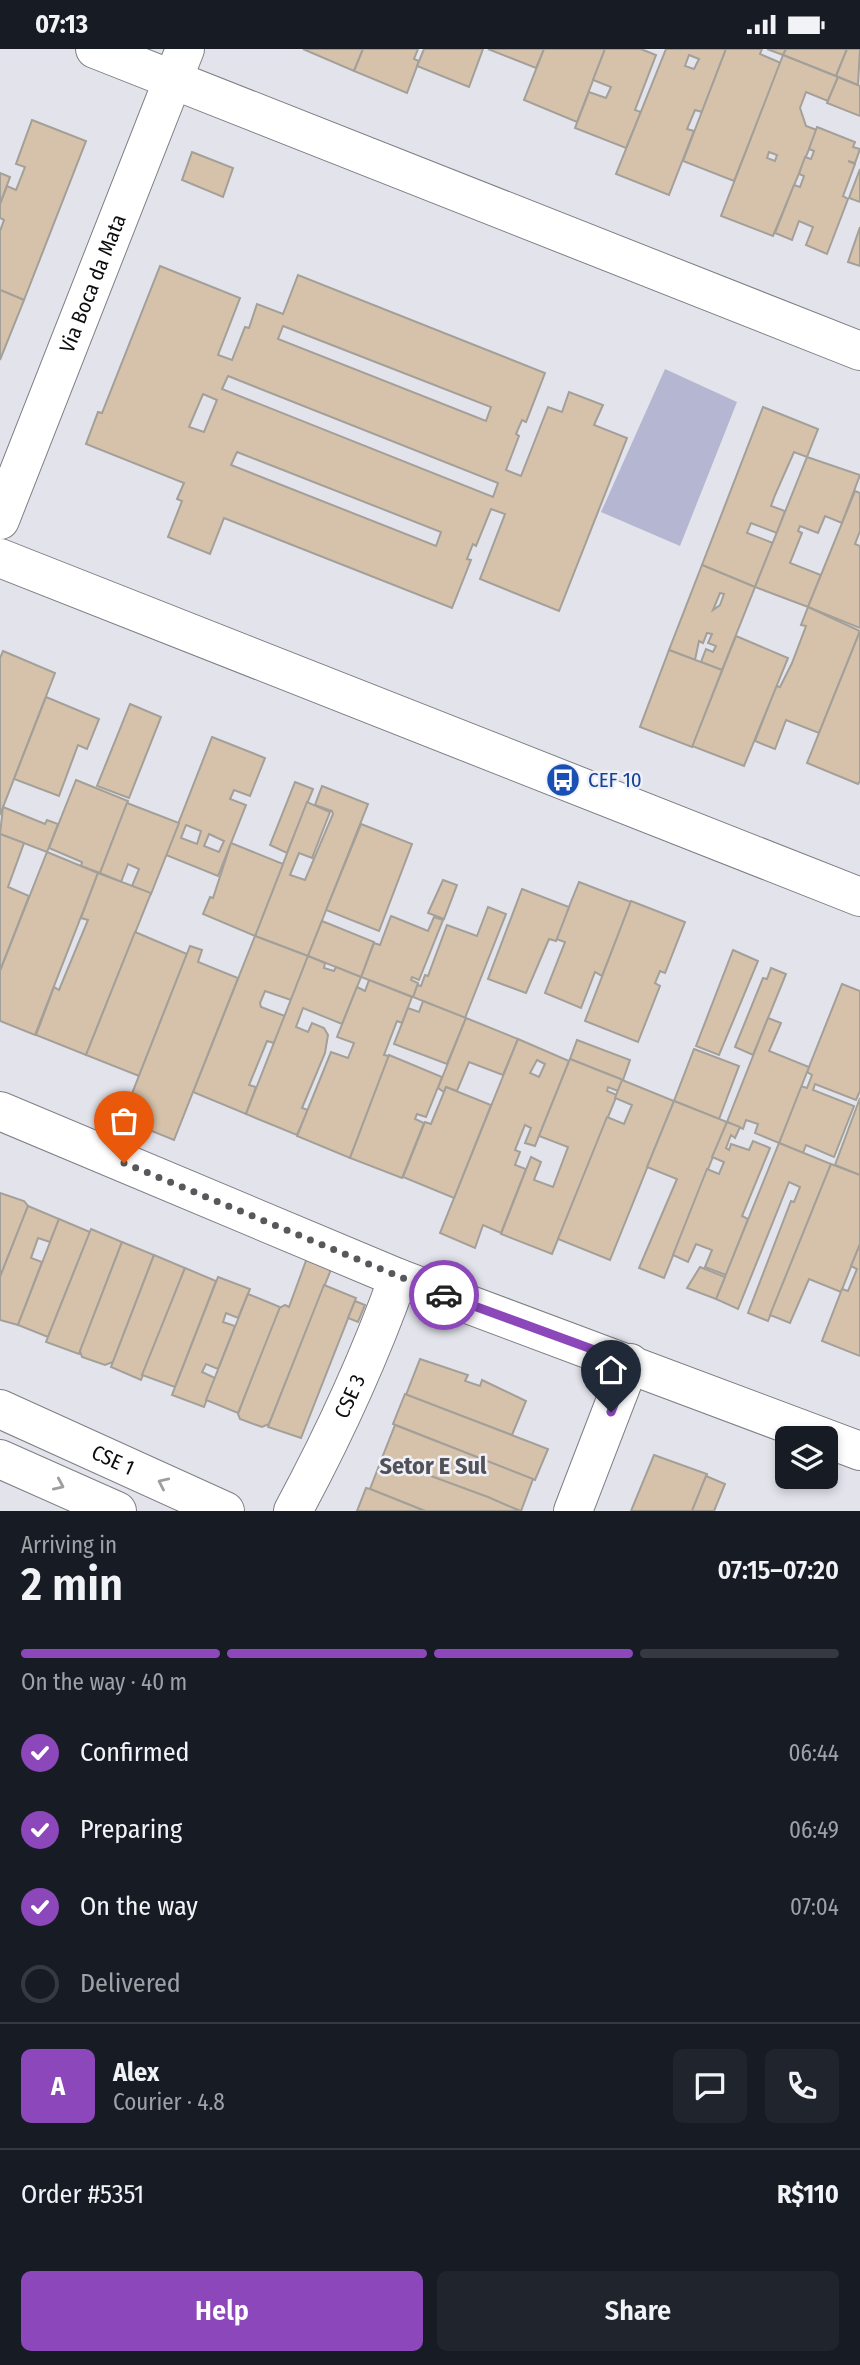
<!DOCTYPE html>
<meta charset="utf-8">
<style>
body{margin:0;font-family:"Fira Sans Condensed",sans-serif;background:#20242c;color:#f1f3f6;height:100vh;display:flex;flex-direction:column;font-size:26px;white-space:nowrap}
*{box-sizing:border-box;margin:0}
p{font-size:23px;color:#9ea1a6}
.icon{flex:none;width:38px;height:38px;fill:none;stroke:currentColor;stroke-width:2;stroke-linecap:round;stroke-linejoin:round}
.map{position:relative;height:1462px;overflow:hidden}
.panel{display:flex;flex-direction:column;background:#171b24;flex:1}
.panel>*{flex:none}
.fabs{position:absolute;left:775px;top:1377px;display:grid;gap:14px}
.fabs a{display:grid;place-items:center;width:63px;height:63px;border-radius:10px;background:#171b24;box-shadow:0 4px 10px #0003;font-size:35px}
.pin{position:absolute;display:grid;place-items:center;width:60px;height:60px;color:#fff;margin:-72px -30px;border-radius:50% 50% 50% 0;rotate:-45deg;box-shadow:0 0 7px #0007}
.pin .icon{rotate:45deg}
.courier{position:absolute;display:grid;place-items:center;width:70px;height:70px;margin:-35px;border:5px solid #8c47bb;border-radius:50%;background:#fff;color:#222;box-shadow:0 2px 9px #0007}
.head em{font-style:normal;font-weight:600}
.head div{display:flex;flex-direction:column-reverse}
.head{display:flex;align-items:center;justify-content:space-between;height:119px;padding:0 21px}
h1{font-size:46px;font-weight:600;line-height:52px}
.bar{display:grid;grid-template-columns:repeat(4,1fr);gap:10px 7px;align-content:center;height:84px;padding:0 21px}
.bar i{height:9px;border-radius:5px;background:#363941}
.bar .on{background:#8c47bb}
.bar p{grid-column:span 4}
.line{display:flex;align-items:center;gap:18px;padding:0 21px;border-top:2px solid #363941}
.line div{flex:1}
.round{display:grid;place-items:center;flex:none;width:74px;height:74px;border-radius:10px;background:#20242c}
ol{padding:0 21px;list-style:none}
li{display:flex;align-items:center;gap:21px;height:77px}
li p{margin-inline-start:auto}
li .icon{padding:7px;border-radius:50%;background:#8c47bb;color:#fff;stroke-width:4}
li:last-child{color:#9ea1a6}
li i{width:38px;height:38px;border:4px solid #363941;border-radius:50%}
.primary-button{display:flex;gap:14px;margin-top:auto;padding:14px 21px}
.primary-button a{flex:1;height:80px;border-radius:10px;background:#8c47bb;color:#fff;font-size:28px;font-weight:600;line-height:80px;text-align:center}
.primary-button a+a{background:#20242c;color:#f1f3f6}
.status{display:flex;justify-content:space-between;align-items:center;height:49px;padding:0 35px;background:#171b24;direction:ltr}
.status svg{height:19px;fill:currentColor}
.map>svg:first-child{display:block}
.green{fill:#b5b7d2}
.building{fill:#d6c2aa;stroke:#a39f99;stroke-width:2;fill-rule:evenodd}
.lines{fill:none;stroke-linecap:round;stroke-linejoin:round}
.minor-casing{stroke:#7e7e85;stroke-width:40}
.minor{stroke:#fff;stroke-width:38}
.oneway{stroke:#9e9e9f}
.done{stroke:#57585b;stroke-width:7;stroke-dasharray:0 12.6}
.route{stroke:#8c47bb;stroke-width:9}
.labels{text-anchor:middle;stroke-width:5;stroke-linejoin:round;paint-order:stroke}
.street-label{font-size:21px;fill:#0c0c0e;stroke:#f0f1f8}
.transit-label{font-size:21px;fill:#164399;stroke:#f0f1f8;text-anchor:start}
.quarter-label{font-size:24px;font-weight:bold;fill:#515157;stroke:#f0f1f8}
</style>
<div class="status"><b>07:13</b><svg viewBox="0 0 49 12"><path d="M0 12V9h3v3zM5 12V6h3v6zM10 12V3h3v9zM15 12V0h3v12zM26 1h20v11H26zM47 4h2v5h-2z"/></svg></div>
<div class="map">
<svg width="860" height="1462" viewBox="0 0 860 1462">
<rect width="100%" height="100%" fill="#e3e4eb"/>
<path class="green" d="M 665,320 L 737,353 L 680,497 L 601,463 Z"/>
<g class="building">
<path d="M 303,0 L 363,0 L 354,22 Z"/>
<path d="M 363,0 L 418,0 L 414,10 L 419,12 L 407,44 L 354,22 Z"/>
<path d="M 424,0 L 483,0 L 469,38 L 417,17 Z"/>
<path d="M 488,0 L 544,0 L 536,19 Z"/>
<path d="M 544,0 L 605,0 L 577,73 L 524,51 Z"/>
<path d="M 605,0 L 641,0 L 656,6 L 635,61 L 641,63 L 626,99 L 575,79 L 589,43 L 606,49 L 611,38 L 593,31 Z"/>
<path d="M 666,0 L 726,0 L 702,63 L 695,61 L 687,80 L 694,82 L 669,146 L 616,125 ZM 689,6 L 699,10 L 694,20 L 685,17 Z"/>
<path d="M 726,0 L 762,0 L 760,5 L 781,14 L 734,132 L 683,112 Z"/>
<path d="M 767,0 L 786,0 L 783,6 Z"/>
<path d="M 786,0 L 847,0 L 836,27 L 783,6 Z"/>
<path d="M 847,0 L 860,0 L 858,36 L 836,27 Z"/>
<path d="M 783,6 L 838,28 L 828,52 L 806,43 L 800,59 L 806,77 L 817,81 L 773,187 L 721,167 ZM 769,103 L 777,106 L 775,112 L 767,109 Z"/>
<path d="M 838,28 L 860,37 L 860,67 L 827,54 Z"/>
<path d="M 32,71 L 86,92 L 24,251 L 0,241 L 0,182 L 4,171 L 0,169 L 0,155 L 7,137 L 16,141 L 25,118 L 16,115 Z"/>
<path d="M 817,78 L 855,93 L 853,98 L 860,100 L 855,114 L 848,112 L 855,115 L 843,147 L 848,150 L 827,205 L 806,196 L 813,178 L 799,172 L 792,191 L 775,184 L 794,136 L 800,138 L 804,127 L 799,125 L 805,108 L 811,110 L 814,102 L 809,100 Z"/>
<path d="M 192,103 L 233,119 L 223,148 L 182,131 Z"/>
<path d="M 860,120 L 860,153 L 849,149 Z"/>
<path d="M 0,124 L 10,128 L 0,155 Z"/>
<path d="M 860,178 L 860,217 L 848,213 Z"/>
<path d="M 160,217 L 240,249 L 218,306 L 232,311 L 245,278 L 249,279 L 257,255 L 283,265 L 298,226 L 545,324 L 526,373 L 522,371 L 516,385 L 519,387 L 506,421 L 521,427 L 548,358 L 562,363 L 569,343 L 603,356 L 594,376 L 627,389 L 559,562 L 480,530 L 505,465 L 491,460 L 476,497 L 473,495 L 467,510 L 471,511 L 452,559 L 224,469 L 210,505 L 168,488 L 182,452 L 177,450 L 184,434 L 86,395 L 98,363 L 102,364 ZM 283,277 L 491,358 L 486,372 L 278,290 ZM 228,327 L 498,434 L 493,448 L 222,340 ZM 203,345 L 217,351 L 204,383 L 189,378 ZM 237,403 L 441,483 L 436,497 L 231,416 Z"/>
<path d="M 0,241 L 24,251 L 0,311 Z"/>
<path d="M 763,358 L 818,380 L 807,408 L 794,403 L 775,446 L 771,457 L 785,462 L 777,484 L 751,474 L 747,484 L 773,494 L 755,538 L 702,516 Z"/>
<path d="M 807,408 L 860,426 L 842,474 L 825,467 L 818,484 L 800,477 L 798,482 L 802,484 L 790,514 L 821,526 L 808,558 L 755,538 Z"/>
<path d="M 855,442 L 860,444 L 860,482 L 855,495 L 860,497 L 860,579 L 808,558 Z"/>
<path d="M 702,516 L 755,538 L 722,621 L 701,613 L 706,600 L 713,603 L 716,597 L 708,594 L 712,585 L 707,584 L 703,594 L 699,592 L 695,611 L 669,601 ZM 720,544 L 724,545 L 720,556 L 713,561 Z"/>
<path d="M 808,558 L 860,582 L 819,684 L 786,671 L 775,700 L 755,692 L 776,637 L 780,638 L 792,614 L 806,577 L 801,576 Z"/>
<path d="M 860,582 L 860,732 L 858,735 L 807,714 Z"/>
<path d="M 736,587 L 788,609 L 744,717 L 692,697 Z"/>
<path d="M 669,601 L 722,621 L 692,698 L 640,678 Z"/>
<path d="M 3,602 L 55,624 L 0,766 L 0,609 Z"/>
<path d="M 46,648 L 99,670 L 87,700 L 78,696 L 59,747 L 14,730 Z"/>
<path d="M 130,655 L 161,668 L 129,749 L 97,737 Z"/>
<path d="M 212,688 L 265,709 L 250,747 L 234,741 L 230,750 L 246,756 L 218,827 L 166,806 ZM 186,776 L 201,782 L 197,795 L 181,789 ZM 209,785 L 224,792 L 219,803 L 204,797 Z"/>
<path d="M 76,731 L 128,752 L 100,824 L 81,817 L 82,813 L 49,799 Z"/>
<path d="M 295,733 L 313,740 L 287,804 L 270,796 Z"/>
<path d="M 322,737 L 368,755 L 308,907 L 255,887 L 307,753 L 330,763 L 312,809 L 299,804 L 290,826 L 305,831 L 333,765 L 332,762 L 315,756 Z"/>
<path d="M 127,754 L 179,774 L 151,845 L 132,837 L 139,820 L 128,815 L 121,833 L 100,824 Z"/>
<path d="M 3,758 L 45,775 L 47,771 L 58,775 L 47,803 L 0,785 Z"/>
<path d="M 361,775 L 412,795 L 379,882 L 326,861 Z"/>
<path d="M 0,785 L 24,794 L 8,838 L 29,847 L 0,922 Z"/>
<path d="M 231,794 L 283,815 L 255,887 L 203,865 L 210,848 L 213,849 Z"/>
<path d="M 47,803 L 98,824 L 35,986 L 0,972 L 0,922 Z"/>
<path d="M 98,824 L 151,844 L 86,1006 L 36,986 L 54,938 L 59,941 L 88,871 L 81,869 Z"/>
<path d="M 443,831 L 457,836 L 444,870 L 428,864 Z"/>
<path d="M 579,833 L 631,853 L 602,927 L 595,923 L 581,959 L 545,944 L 565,893 L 556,890 Z"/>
<path d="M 522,840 L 569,858 L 556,892 L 549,890 L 526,944 L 488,930 Z"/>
<path d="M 631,852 L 685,873 L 665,924 L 660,922 L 655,934 L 660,937 L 638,993 L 585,972 Z"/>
<path d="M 488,858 L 506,865 L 465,969 L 413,948 L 417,936 L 421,937 L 425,926 L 428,927 L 447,876 L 477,887 Z"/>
<path d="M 391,867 L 428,882 L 434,868 L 443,871 L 419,931 L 412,928 L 411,931 L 418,934 L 413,948 L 361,928 L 374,894 L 380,896 Z"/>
<path d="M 322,872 L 374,893 L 361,928 L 308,907 Z"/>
<path d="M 135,883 L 187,905 L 139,1027 L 86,1006 Z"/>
<path d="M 255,887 L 308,907 L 291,951 L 265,942 L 260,954 L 261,958 L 285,967 L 274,994 L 267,992 L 249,1036 L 256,1038 L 246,1065 L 193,1043 Z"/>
<path d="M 190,897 L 202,901 L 198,913 L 238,929 L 174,1091 L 122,1070 Z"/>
<path d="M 733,901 L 758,912 L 719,1006 L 696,997 Z"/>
<path d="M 308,907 L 325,914 L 324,919 L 334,922 L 336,918 L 361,928 L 342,975 L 303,959 L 296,978 L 308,983 L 312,974 L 324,979 L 328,986 L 325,1004 L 302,1059 L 308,1061 L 297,1086 L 246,1065 Z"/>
<path d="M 771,919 L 786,925 L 753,1006 L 735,998 L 763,929 L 767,930 Z"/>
<path d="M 369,931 L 412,948 L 402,974 L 397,972 L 384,1006 L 389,1007 L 350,1109 L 297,1087 L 331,1003 L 348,1009 L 354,994 L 337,988 L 357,938 L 365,942 Z"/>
<path d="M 842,935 L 860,942 L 860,1042 L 856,1051 L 815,1035 L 813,1041 L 854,1057 L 834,1108 L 806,1096 L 803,1104 L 779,1094 L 801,1037 L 807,1039 L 812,1026 L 807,1023 Z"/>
<path d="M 423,952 L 466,969 L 447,1015 L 394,995 L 408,959 L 419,963 Z"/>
<path d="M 466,969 L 518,990 L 503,1026 L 469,1013 L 457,1042 L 446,1038 L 444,1043 L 438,1039 Z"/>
<path d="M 768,969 L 781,974 L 769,1002 L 809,1018 L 779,1094 L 755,1084 L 758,1075 L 746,1071 L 743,1080 L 727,1073 Z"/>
<path d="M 518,990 L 569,1012 L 535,1097 L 525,1094 L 531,1079 L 525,1076 L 515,1101 L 520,1103 L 515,1116 L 526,1120 L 501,1184 L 483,1176 L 475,1199 L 440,1184 ZM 537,1011 L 545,1015 L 539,1028 L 530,1024 Z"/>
<path d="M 577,991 L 630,1011 L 623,1031 L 570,1010 Z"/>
<path d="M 694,1000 L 739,1017 L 719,1070 L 674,1052 Z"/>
<path d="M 389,1006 L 442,1028 L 426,1068 L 417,1065 L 415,1070 L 424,1074 L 402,1129 L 350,1109 Z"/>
<path d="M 570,1010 L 623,1031 L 618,1042 L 608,1038 L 607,1042 L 617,1046 L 552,1205 L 501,1185 L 531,1108 L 541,1113 L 534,1131 L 553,1138 L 568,1098 L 539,1087 Z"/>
<path d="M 622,1031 L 674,1052 L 610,1211 L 558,1190 L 607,1068 L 624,1075 L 632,1056 L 615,1049 Z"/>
<path d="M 446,1038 L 491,1056 L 454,1149 L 403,1128 L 425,1073 L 431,1075 Z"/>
<path d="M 860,1049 L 860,1126 L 835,1116 Z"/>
<path d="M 674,1052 L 727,1073 L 664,1229 L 639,1219 L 677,1130 L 647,1118 Z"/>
<path d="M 727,1073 L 740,1078 L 735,1089 L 731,1086 L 726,1099 L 729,1101 L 731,1095 L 749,1101 L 753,1092 L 770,1099 L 742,1167 L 748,1170 L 726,1226 L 705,1218 L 712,1201 L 696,1195 L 688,1213 L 673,1206 L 707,1120 L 719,1125 L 724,1113 L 712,1108 Z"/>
<path d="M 779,1094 L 831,1115 L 768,1272 L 748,1264 L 791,1152 L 794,1153 L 800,1138 L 789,1133 L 738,1260 L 716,1250 Z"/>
<path d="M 831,1115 L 860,1126 L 860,1195 L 841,1243 L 809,1230 L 790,1274 L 770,1266 Z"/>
<path d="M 0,1144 L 24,1152 L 28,1157 L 0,1228 Z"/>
<path d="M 28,1157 L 59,1170 L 50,1193 L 38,1189 L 31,1209 L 42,1213 L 18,1276 L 0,1271 L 0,1228 Z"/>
<path d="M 59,1170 L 90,1183 L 48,1288 L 18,1276 Z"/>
<path d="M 91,1180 L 122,1193 L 79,1305 L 46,1293 Z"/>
<path d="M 122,1193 L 154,1206 L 113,1313 L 105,1316 L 82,1308 L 80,1302 Z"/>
<path d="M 860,1195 L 860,1307 L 822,1292 L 842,1240 L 848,1242 L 857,1220 L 851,1217 Z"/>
<path d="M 154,1206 L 185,1219 L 141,1331 L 111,1318 Z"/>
<path d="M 307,1209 L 332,1218 L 269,1375 L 262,1378 L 240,1370 L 238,1365 L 278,1260 L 285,1256 L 289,1258 Z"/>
<path d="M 700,1218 L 725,1228 L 716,1250 L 687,1239 Z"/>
<path d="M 185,1219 L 216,1232 L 175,1338 L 142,1326 Z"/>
<path d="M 218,1228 L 250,1240 L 238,1269 L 226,1264 L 223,1273 L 235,1277 L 218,1320 L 206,1315 L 202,1323 L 215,1329 L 204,1358 L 172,1346 Z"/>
<path d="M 324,1236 L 356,1249 L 301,1389 L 268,1378 Z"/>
<path d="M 248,1245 L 280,1258 L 238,1364 L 206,1351 Z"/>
<path d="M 355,1252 L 365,1256 L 358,1273 L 348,1269 Z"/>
<path d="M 420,1310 L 468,1326 L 465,1332 L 480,1337 L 482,1331 L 526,1352 L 512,1386 L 406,1346 Z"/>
<path d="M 405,1345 L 548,1400 L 535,1431 L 393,1375 Z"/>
<path d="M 395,1376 L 533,1430 L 521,1462 L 382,1409 Z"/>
<path d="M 654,1406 L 707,1425 L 692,1462 L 631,1462 Z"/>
<path d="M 382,1409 L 488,1448 L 520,1462 L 425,1462 L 370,1440 Z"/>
<path d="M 706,1427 L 725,1435 L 714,1462 L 692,1462 Z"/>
<path d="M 366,1439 L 370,1440 L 425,1462 L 357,1462 Z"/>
</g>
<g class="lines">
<g class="minor-casing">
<g id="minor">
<path d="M 95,0 L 860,302"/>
<path id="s1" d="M 0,471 L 185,0"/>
<path d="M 0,509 L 860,848"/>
<path d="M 0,1062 L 398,1229 L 860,1402"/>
<path id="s2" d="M 0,1360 L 225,1462"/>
<path d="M 0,1410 L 117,1462"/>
<path id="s3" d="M 293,1462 C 334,1386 369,1310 398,1229"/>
<path d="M 573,1462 L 630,1314"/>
</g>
</g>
<use href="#minor" class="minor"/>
</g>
<defs><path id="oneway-chevron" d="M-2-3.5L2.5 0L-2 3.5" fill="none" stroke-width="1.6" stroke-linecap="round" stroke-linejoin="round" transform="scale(1.75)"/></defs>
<g class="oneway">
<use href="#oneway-chevron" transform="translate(163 1434) rotate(-155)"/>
<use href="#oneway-chevron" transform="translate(59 1436) rotate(24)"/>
</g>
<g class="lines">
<path class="done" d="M 124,1114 L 444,1246"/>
<path class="route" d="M 444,1246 L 630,1314 L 611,1363"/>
</g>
<defs>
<g id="bus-disc" transform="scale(1.75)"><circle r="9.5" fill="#1a4fb4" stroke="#f0f1f8"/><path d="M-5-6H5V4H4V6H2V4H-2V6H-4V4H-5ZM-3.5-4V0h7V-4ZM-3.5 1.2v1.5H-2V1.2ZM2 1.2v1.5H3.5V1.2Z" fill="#fff"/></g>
</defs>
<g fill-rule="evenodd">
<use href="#bus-disc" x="563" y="731"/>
</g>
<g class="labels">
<g class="street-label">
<text dy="7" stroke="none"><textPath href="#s1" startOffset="254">Via Boca da Mata</textPath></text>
<text dy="7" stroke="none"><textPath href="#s3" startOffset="128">CSE 3</textPath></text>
<text dy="7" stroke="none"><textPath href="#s2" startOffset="124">CSE 1</textPath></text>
</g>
<g class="transit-label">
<text x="588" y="738">CEF 10</text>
</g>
<g class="quarter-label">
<text x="433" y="1425">Setor E Sul</text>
</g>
</g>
</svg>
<div class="fabs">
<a><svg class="icon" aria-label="layers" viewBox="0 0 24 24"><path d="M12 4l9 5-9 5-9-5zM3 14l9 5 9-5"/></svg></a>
</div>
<div class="pin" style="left:124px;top:1114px;background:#ea580c"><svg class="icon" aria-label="bag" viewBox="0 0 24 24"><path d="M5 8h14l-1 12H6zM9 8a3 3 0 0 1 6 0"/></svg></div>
<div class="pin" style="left:611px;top:1363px;background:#1f2937"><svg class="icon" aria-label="home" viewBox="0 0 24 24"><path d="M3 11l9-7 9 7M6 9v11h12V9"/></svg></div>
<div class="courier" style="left:444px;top:1246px"><svg class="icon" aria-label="car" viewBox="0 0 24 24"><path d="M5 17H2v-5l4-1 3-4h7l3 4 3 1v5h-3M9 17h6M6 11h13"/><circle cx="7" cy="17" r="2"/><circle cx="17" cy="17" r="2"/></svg></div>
</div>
<section class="panel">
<div class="head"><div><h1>2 min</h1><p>Arriving in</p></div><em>07:15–07:20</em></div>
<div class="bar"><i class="on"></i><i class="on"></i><i class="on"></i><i></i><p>On the way · 40 m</p></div>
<ol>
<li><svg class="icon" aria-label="check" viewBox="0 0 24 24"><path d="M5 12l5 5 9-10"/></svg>Confirmed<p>06:44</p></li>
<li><svg class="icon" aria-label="check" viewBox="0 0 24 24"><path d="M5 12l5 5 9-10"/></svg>Preparing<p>06:49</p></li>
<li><svg class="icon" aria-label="check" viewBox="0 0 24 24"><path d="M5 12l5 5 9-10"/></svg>On the way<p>07:04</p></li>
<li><i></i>Delivered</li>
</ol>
<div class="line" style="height:126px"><b class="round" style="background:#8c47bb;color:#fff">A</b><div><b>Alex</b><p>Courier · 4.8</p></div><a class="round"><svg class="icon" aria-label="chat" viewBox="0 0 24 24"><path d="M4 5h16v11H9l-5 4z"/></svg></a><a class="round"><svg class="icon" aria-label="phone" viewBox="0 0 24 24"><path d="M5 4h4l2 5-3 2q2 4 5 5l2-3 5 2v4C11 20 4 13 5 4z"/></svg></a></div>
<div class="line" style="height:91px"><div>Order #5351</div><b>R$110</b></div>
<div class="primary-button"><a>Help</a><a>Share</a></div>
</section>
